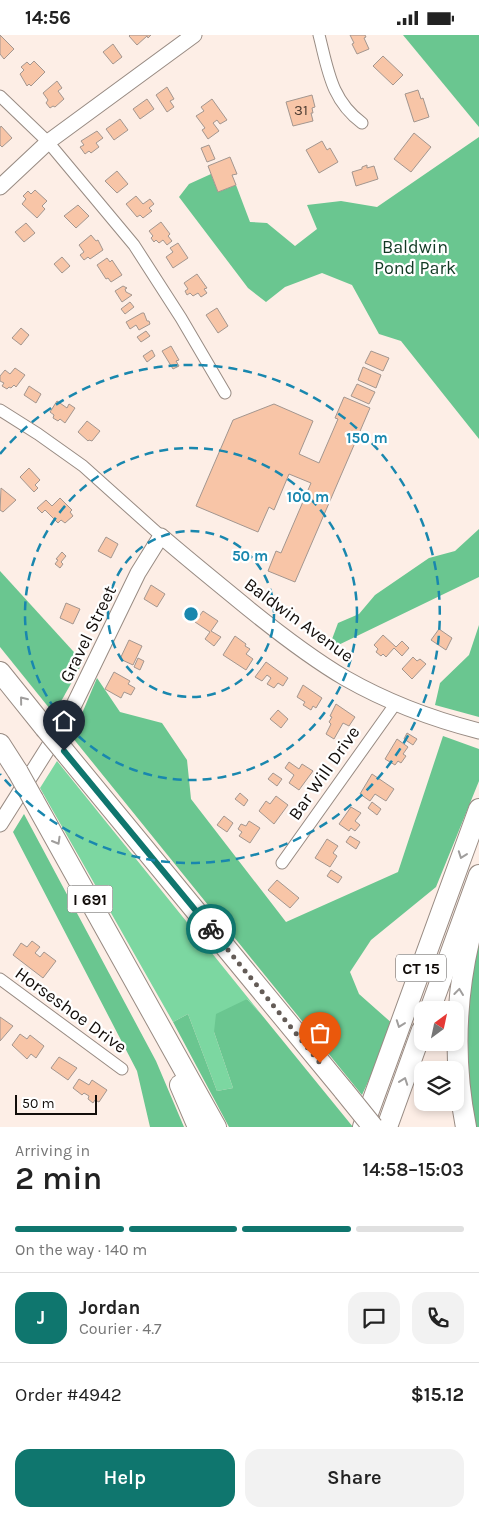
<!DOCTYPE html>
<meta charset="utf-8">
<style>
body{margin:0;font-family:Karla,sans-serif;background:#f2f2f2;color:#222;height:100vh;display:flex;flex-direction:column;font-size:19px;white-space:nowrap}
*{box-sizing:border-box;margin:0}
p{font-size:16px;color:#767676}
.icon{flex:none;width:28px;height:28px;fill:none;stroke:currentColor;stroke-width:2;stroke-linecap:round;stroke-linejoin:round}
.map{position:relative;height:1092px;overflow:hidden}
.drawer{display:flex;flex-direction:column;background:#fff;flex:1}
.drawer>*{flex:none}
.needle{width:32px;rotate:33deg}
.controls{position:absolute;left:414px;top:966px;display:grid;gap:10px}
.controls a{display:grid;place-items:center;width:50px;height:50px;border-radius:10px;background:#fff;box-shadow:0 2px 8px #0003;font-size:25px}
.scale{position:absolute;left:15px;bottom:12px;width:82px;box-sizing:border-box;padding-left:5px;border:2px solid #120d0a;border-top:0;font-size:14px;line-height:18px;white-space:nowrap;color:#120d0a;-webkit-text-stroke:4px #fff;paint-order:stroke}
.pin{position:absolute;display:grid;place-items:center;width:42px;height:42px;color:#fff;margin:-51px -21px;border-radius:50% 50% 50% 0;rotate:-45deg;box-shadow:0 0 5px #0007}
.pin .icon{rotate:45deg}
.courier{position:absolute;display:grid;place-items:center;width:50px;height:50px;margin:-25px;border:4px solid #0f766e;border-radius:50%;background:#fff;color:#222;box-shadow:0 1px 6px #0007}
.headline em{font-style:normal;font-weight:600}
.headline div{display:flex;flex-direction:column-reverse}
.headline{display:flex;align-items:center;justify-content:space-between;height:85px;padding:0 15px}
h1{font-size:32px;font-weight:600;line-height:38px}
.bar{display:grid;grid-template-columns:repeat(4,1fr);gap:8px 5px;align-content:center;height:60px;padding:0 15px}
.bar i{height:6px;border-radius:4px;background:#e0e0e0}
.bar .on{background:#0f766e}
.bar p{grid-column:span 4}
.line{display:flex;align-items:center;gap:12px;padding:0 15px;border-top:1px solid #e0e0e0}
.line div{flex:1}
.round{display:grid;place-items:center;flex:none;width:52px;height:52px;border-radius:15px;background:#f2f2f2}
.primary-button{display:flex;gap:10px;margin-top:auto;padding:10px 15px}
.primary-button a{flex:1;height:58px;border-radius:15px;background:#0f766e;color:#fff;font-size:20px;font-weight:600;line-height:58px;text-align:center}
.primary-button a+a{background:#f2f2f2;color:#222}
.status{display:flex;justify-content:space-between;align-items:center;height:35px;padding:0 25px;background:#fff;direction:ltr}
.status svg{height:14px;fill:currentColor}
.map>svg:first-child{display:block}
.green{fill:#7cd7a1}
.forest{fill:#6ac690}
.building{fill:#f8c5a7;stroke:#a3968f}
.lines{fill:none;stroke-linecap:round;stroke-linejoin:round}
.street-casing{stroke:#988b83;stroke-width:13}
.secondary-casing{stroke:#988b83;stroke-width:17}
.highway-casing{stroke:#988b83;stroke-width:22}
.street{stroke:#fff;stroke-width:11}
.secondary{stroke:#fff;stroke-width:15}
.highway{stroke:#fff;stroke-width:20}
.highway-bridge-casing{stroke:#988b83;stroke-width:22;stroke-linecap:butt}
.highway-bridge{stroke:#fff;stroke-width:20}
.oneway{stroke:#a09e9d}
.done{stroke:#645c57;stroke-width:5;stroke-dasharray:0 9}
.route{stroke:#0f766e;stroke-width:6}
.ring{fill:none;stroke:#1987ae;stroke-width:2.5;stroke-dasharray:9 6}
.labels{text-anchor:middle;stroke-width:4.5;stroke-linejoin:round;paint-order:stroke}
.number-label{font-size:15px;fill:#4c3b31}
.shield{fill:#fff;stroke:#595654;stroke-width:1}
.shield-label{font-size:16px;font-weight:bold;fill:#120d0a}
.park-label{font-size:18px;fill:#123a24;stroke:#fff}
.street-label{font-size:18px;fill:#120d0a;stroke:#fff}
.centre{fill:#1987ae;stroke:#fff;stroke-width:2.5}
.ring-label{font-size:15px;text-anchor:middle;font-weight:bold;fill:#1987ae;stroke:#fff;stroke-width:4.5;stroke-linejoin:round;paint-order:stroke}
</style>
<div class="status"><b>14:56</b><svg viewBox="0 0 49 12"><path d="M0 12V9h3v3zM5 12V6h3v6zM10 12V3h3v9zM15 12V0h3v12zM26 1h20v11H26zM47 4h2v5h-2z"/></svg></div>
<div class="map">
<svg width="479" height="1092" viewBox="0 0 479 1092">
<rect width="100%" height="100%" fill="#fdeee6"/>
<path class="green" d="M 57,726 L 261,979 L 247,964 L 214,997 L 233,1053 L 217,1056 L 188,979 L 173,987 L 40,753 Z"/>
<g class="forest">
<path d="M 403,0 L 479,0 L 479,92 Z"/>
<path d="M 479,102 L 479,404 L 401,306 L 379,299 L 352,250 L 322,238 L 285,252 L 266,267 L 248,253 L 179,162 L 189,149 L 211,139 L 218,157 L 236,150 L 250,187 L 267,188 L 295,211 L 317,194 L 307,170 L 341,166 L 377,172 Z"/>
<path d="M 479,494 L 479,542 L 328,615 L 338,588 L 359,579 L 375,560 L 429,523 L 455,516 Z"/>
<path d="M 0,536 L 83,627 L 54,679 L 0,612 Z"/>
<path d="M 479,590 L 479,682 L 435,670 L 440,648 L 469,620 Z"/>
<path d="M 97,643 L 120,677 L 162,688 L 187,725 L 191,764 L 286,887 L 398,837 L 443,701 L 479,714 L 479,746 L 436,852 L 371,905 L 350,937 L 359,959 L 394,990 L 362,1060 L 72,702 Z"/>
<path d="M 24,779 L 156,1026 L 184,1092 L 150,1092 L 137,1036 L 13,797 Z"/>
<path d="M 479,902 L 479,1092 L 476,1092 L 464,1015 L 468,948 Z"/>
<path d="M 247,964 L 261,979 L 353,1092 L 229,1092 L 173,987 L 188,979 L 217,1056 L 233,1053 L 214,997 L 216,979 Z"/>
</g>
<g class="building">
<path d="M 0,0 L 14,14 L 4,24 L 0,19 Z"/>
<path d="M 130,0 L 151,0 L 148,3 L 147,1 L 137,10 L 129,1 Z"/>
<path d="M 350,0 L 365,0 L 366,2 L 364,3 L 369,14 L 357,19 L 352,9 L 354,8 Z"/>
<path d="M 113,9 L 122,22 L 113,29 L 103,17 Z"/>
<path d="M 383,21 L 403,40 L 393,50 L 373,31 Z"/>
<path d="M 34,26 L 45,37 L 31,51 L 29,49 L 27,51 L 20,39 L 24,35 L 21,32 L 27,27 L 30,30 Z"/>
<path d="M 57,46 L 62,53 L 58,56 L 64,64 L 55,72 L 53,71 L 50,73 L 46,68 L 48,65 L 43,58 Z"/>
<path d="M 167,52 L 174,64 L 170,66 L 174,72 L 167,77 L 156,60 Z"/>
<path d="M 418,55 L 421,64 L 423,63 L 429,82 L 414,87 L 405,59 Z"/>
<path d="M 312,60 L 315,72 L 312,73 L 313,78 L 311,78 L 313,86 L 293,91 L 286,67 Z"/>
<path d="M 147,64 L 154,74 L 140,84 L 133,74 Z"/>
<path d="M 212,64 L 227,85 L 220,89 L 217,85 L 213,88 L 219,96 L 208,104 L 202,95 L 205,93 L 196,81 L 204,76 L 201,72 Z"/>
<path d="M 120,84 L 128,95 L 114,105 L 106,94 Z"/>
<path d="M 1,91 L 12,103 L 2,112 L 0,110 L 0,93 Z"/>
<path d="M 97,96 L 103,103 L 96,108 L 99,112 L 91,118 L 89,116 L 85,119 L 80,112 L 84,110 L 81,106 Z"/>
<path d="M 414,98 L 431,112 L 411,137 L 394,124 Z"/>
<path d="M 322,106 L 327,115 L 330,113 L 338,127 L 319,138 L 306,115 Z"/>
<path d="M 209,110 L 215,124 L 207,127 L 201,113 Z"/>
<path d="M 230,122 L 237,139 L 232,140 L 236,150 L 218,157 L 208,131 Z"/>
<path d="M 367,130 L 367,133 L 374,131 L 378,144 L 356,151 L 352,137 L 362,134 L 362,132 Z"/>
<path d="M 117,136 L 128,149 L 117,158 L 105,146 Z"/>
<path d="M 35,155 L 47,166 L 42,171 L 45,174 L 37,183 L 22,169 L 26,164 L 23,161 L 28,156 L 31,159 Z"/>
<path d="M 136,161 L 143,169 L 150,164 L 154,169 L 149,173 L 152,176 L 143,183 L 140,180 L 137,182 L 126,169 Z"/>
<path d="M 78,170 L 89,181 L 76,193 L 64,181 Z"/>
<path d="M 161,187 L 170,199 L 168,201 L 172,206 L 167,210 L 163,205 L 159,208 L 156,205 L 154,207 L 151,203 L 153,201 L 149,196 Z"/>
<path d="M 26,188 L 35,198 L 24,207 L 15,197 Z"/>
<path d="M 91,200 L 96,206 L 98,205 L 103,215 L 90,224 L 88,222 L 84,225 L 80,220 L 84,217 L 79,210 Z"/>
<path d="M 178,208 L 188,223 L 173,233 L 166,222 L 173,217 L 170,213 Z"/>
<path d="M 62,222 L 70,231 L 62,238 L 54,229 Z"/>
<path d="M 107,223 L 110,227 L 112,225 L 122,240 L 111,247 L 108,243 L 106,244 L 97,230 Z"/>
<path d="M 197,239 L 207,253 L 204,254 L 207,258 L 201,262 L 198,258 L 193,261 L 190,258 L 187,260 L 185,256 L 188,254 L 184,248 Z"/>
<path d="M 123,251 L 127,253 L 125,254 L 126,257 L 132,260 L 122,267 L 115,256 Z"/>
<path d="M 130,267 L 134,272 L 125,279 L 121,274 Z"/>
<path d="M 217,273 L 228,291 L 218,298 L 206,280 Z"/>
<path d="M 142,278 L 144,278 L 147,286 L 149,286 L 150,289 L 139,295 L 136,290 L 130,294 L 126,287 Z"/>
<path d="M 21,293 L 29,300 L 21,310 L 12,303 Z"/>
<path d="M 146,296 L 150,301 L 141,307 L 137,302 Z"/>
<path d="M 171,311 L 179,325 L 176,326 L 179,331 L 173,334 L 162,316 Z"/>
<path d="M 152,315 L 155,321 L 147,327 L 143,321 Z"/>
<path d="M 371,316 L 389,323 L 383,336 L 365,328 Z"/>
<path d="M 363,332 L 381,340 L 376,353 L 358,345 Z"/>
<path d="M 15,333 L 25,340 L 16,352 L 14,350 L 11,353 L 9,352 L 7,354 L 2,351 L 4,348 L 0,346 L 0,341 L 5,335 L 10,339 Z"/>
<path d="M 357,349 L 375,357 L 369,369 L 351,361 Z"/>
<path d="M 29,351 L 41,359 L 36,368 L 24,360 Z"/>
<path d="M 344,362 L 370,373 L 295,547 L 268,536 L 276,516 L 281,518 L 311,448 L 289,439 L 274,475 L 269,472 L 258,497 L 196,471 L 233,385 L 274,369 L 313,386 L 299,419 L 319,428 L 338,384 L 335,383 Z"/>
<path d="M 57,366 L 67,373 L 69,369 L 75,373 L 65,388 L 60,384 L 58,386 L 53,383 L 54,380 L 50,377 Z"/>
<path d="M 87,386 L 100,396 L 92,406 L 89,405 L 88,406 L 78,397 Z"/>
<path d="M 29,433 L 40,445 L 35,450 L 38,453 L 34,457 L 20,442 Z"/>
<path d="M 1,453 L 16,465 L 3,477 L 0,475 Z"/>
<path d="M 60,463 L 72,475 L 70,477 L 73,481 L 65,488 L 61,485 L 58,488 L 45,475 L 42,478 L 37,473 L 46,465 L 52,471 Z"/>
<path d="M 106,502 L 118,509 L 111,523 L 98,516 Z"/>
<path d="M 62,517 L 66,521 L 61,527 L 63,529 L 60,533 L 55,529 L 58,525 L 56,524 Z"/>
<path d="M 151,550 L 165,559 L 157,572 L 144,564 Z"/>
<path d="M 66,568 L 80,574 L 73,589 L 60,583 Z"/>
<path d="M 203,576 L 218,586 L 211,596 L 221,602 L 214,611 L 205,604 L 210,597 L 195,587 Z"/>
<path d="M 439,594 L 452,603 L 446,615 L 431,605 Z"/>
<path d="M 383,600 L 396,612 L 402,606 L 409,613 L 402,621 L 394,613 L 386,622 L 383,619 L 381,621 L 376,617 L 378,614 L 374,610 Z"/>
<path d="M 235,601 L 246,609 L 245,611 L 250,614 L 246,619 L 253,624 L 246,635 L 223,620 Z"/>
<path d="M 129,605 L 142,611 L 133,630 L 120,624 Z"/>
<path d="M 413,622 L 417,626 L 420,624 L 426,629 L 412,644 L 402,634 Z"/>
<path d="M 138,623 L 144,626 L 140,635 L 134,632 Z"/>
<path d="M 266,627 L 288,643 L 283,651 L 278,648 L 274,653 L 267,649 L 271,643 L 267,640 L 262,646 L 255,642 Z"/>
<path d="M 114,637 L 130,646 L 128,649 L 135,653 L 131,660 L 124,657 L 121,663 L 105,654 Z"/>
<path d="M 303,650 L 322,663 L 316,673 L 313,671 L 311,675 L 303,670 L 305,667 L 297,662 Z"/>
<path d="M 336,669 L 355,682 L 349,691 L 343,688 L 334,704 L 326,699 L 331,689 L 329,687 L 332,682 L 330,681 Z"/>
<path d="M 278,675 L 288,684 L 281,693 L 270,684 Z"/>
<path d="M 407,698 L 417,704 L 413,710 L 404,704 Z"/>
<path d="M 397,704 L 408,712 L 403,719 L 406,721 L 401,728 L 398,726 L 395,730 L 385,724 Z"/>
<path d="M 289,727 L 299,734 L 302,729 L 313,736 L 299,755 L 289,748 L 294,740 L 285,733 Z"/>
<path d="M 273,738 L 282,744 L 277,751 L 268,744 Z"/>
<path d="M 372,739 L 394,754 L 386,766 L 375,759 L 370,766 L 360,759 Z"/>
<path d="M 240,758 L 248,765 L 244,771 L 235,764 Z"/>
<path d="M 276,761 L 288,770 L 274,789 L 259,776 L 266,766 L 270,769 Z"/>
<path d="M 372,767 L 381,774 L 377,780 L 368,773 Z"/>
<path d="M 351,772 L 361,778 L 355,786 L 360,790 L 355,796 L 351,793 L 349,796 L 339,789 Z"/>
<path d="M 224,781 L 233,788 L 227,797 L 217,790 Z"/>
<path d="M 249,786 L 260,793 L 250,808 L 239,801 L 242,797 L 238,794 L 241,789 L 246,791 Z"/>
<path d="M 350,801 L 360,807 L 356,814 L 346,807 Z"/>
<path d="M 327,804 L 338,811 L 333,818 L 337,821 L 330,832 L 315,823 Z"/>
<path d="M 331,835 L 342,842 L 338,848 L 327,841 Z"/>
<path d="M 277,845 L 299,863 L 290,873 L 268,855 Z"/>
<path d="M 32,906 L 40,912 L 35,918 L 40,922 L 44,917 L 56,926 L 43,943 L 13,920 L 21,908 L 27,912 Z"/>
<path d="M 0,982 L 13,991 L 0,1006 Z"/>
<path d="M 20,999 L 27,1004 L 30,1000 L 44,1011 L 36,1023 L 31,1019 L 27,1024 L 12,1010 Z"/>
<path d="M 59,1022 L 77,1033 L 68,1045 L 51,1033 Z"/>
<path d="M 79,1044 L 89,1050 L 92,1045 L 107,1055 L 99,1067 L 95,1065 L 93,1068 L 88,1064 L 89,1061 L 84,1058 L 82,1060 L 73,1053 Z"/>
</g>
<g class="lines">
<g class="street-casing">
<g id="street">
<path d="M 319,0 C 328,35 331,65 362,88"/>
<path d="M 0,61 L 48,107 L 134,210 L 181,283 L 225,358"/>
<path d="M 0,375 L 38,399 L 83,431 L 161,501"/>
<path d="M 282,828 L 396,668"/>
<path d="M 0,944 L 122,1034"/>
</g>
</g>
<g class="secondary-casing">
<g id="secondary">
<path d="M 0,152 L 48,107 L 194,0"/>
<path d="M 0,789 L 70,678 L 138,538 L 161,501 C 190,526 220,550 249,574 C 280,599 311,623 345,643 C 387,667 432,684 479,696"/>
</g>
</g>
<g class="highway-casing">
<g id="highway">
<path d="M 0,637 L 45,693"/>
<path d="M 0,709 L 18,737"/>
<path d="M 64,716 L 344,1056"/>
<path d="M 33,764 L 216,1092"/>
<path d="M 430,975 L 479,840"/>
<path d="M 180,1050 L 198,1092"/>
<path d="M 363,1092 L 479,774"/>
<path d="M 387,1092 L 422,995"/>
<path d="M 466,1092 C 451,1017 456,943 479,869"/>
</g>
</g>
<use href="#street" class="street"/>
<use href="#secondary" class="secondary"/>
<use href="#highway" class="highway"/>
<g class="highway-bridge-casing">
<g id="highway-bridge">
<path d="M 45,693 L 64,716"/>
<path d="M 18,737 L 33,764"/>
<path d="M 344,1056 L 373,1092"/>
</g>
</g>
<use href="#highway-bridge" class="highway-bridge"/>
</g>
<defs><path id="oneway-chevron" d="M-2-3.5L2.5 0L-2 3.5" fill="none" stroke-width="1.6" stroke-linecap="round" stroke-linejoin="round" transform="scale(1.25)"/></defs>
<g class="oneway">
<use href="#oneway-chevron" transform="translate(23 665) rotate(-129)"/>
<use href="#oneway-chevron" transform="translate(57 806) rotate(60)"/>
<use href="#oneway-chevron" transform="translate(462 820) rotate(110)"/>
<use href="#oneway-chevron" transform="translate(459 957) rotate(-83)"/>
<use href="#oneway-chevron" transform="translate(400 989) rotate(110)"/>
<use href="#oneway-chevron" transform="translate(404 1046) rotate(-70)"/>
</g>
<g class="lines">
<path class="done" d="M 211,894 L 320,1028"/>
<path class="route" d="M 64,716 L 211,894"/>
</g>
<g class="ring">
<circle cx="191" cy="579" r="83"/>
<circle cx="191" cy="579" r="166"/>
<path d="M0 419A249 249 0 1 1 0 739"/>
</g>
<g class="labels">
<g class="number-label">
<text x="301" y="80">31</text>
</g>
<g class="shield">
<rect x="67.5" y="850.5" width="45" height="27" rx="4"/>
<rect x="396" y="919.5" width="50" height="27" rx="4"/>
</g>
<g class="shield-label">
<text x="90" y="870">I 691</text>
<text x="421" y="939">CT 15</text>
</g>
<g class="park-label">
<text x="415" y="218">Baldwin<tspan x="415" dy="21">Pond Park</tspan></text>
</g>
<g class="street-label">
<text transform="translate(299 585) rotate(36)" y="6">Baldwin Avenue</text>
<text transform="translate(88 599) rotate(-64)" y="6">Gravel Street</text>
<text transform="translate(324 738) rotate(-55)" y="6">Bar Will Drive</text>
<text transform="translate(71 975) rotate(36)" y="6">Horseshoe Drive</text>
</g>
</g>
<circle cx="191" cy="579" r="8" class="centre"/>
<g class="ring-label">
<text x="367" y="408">150 m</text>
<text x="308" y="467">100 m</text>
<text x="250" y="526">50 m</text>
</g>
</svg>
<div class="controls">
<a><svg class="needle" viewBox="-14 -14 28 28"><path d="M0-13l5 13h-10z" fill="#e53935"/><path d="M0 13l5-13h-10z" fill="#767676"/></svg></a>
<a><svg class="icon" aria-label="layers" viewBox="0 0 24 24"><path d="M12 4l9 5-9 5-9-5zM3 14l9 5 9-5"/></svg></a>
</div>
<div class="scale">50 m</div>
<div class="pin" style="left:320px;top:1028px;background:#ea580c"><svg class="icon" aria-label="bag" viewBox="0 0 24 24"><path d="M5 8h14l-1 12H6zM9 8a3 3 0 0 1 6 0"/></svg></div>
<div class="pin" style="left:64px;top:716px;background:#1f2937"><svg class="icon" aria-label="home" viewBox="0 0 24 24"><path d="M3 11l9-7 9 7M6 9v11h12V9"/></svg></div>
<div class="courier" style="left:211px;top:894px"><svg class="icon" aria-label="bike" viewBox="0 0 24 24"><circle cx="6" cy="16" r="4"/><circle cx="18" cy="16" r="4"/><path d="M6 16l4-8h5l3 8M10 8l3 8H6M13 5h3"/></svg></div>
</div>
<section class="drawer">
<div class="headline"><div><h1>2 min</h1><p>Arriving in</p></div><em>14:58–15:03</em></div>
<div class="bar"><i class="on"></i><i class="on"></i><i class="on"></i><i></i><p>On the way · 140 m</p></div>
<div class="line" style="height:90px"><b class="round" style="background:#0f766e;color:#fff">J</b><div><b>Jordan</b><p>Courier · 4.7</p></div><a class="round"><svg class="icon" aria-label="chat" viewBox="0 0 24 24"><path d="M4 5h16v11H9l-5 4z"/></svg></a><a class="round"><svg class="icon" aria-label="phone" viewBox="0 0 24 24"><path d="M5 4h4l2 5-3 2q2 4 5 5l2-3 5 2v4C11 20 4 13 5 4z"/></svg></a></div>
<div class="line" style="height:65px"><div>Order #4942</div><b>$15.12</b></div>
<div class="primary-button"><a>Help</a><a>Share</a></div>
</section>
